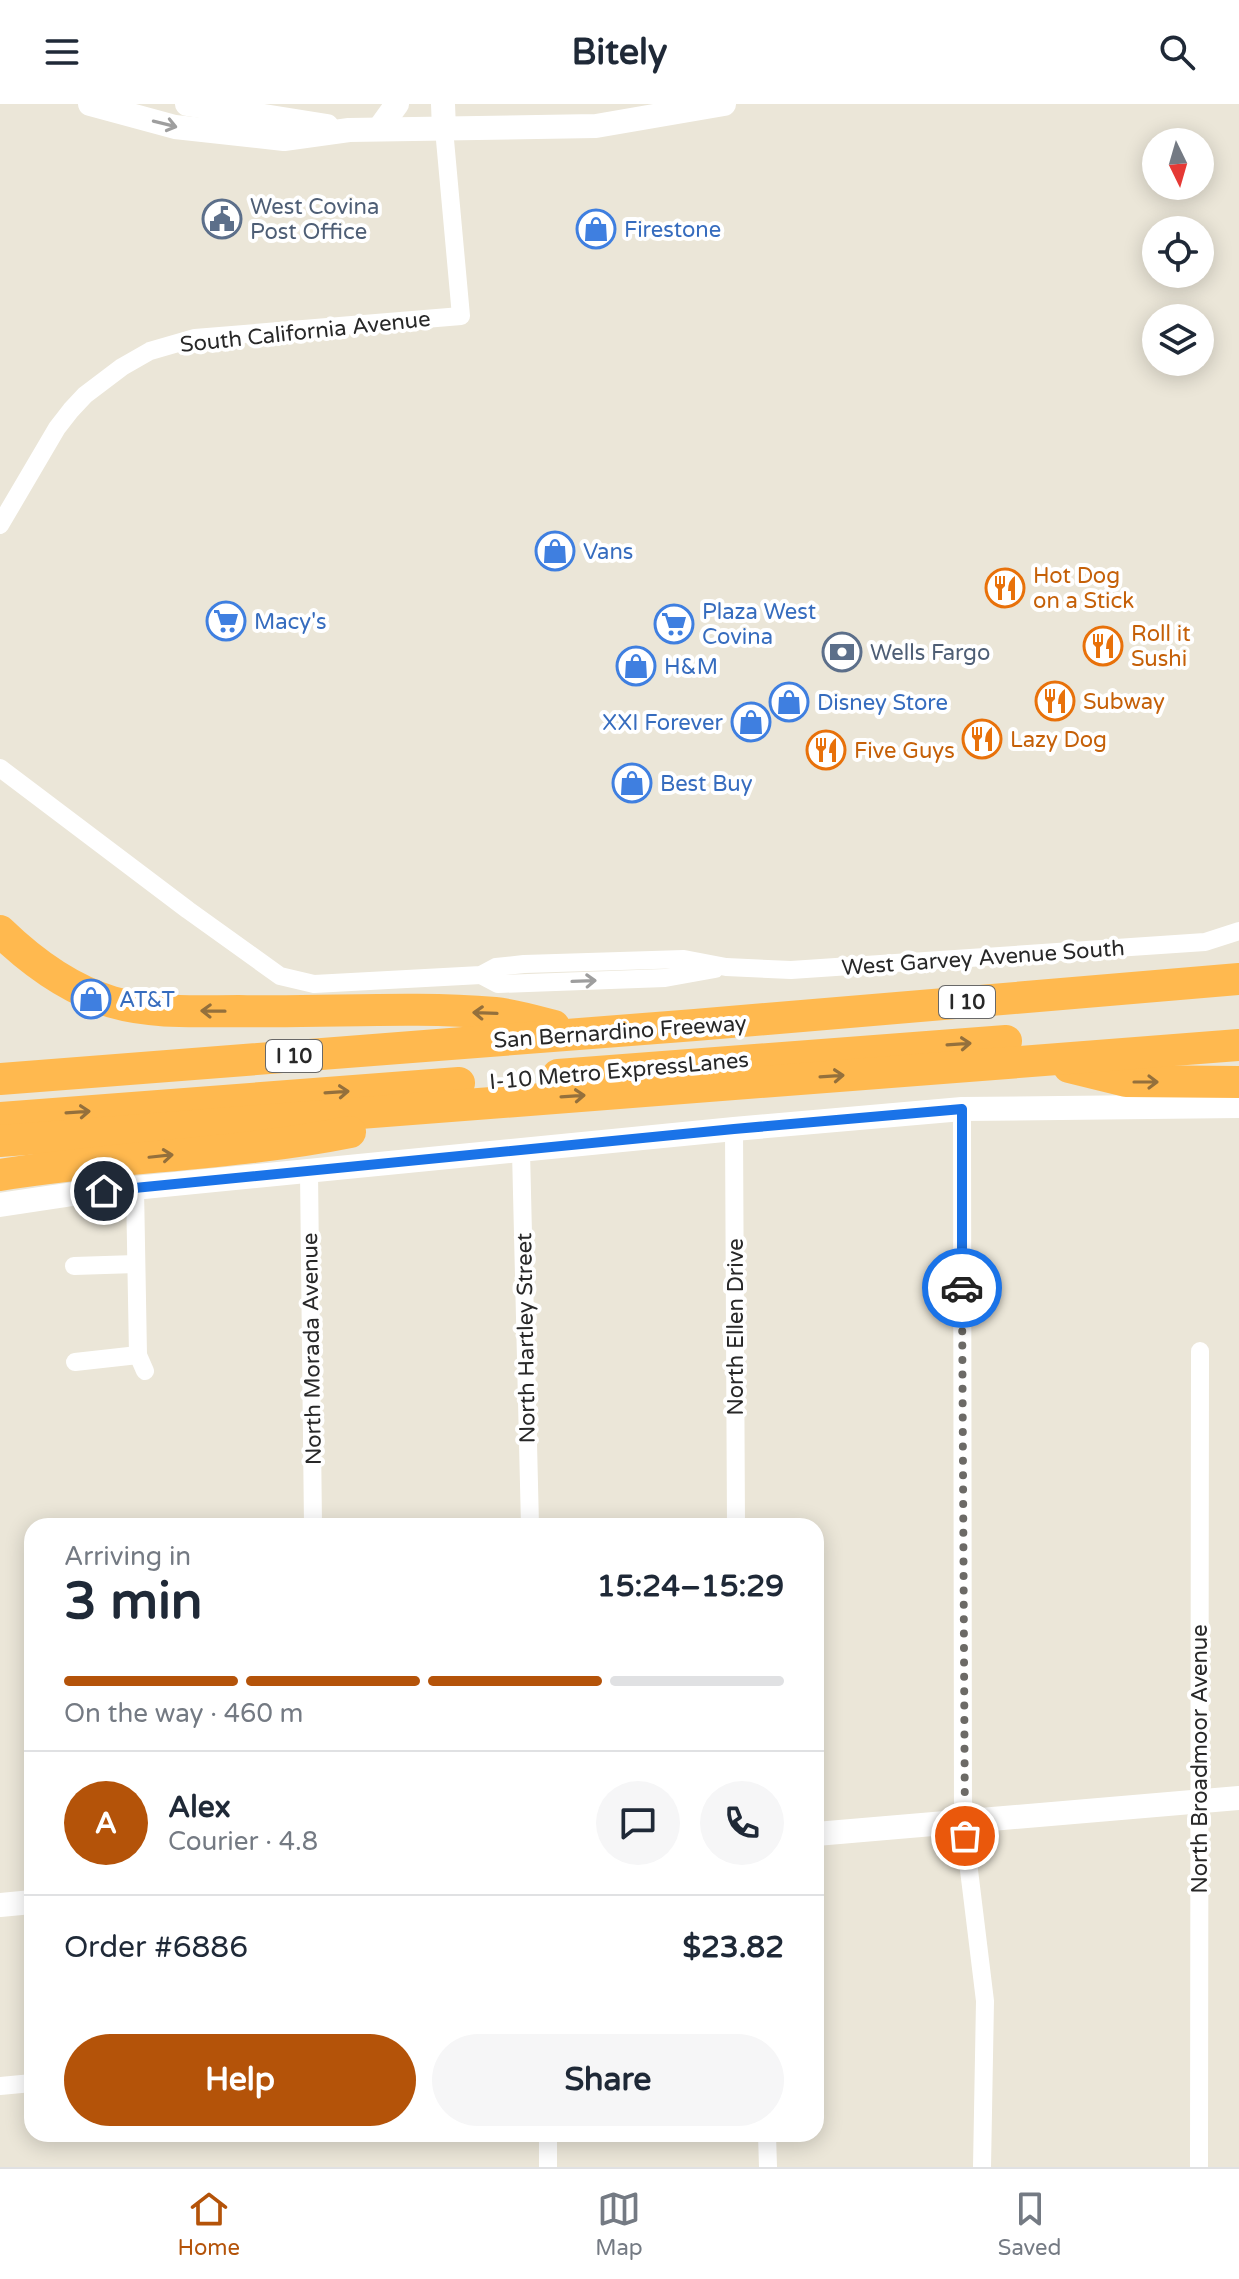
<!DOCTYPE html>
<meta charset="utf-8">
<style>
body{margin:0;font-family:"Varela Round",sans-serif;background:#f6f6f7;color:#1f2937;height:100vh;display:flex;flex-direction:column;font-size:30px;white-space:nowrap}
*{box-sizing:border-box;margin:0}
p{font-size:26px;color:#747a83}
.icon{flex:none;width:44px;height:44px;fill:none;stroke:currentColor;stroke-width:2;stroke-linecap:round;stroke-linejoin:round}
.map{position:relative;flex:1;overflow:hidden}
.drawer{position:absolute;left:24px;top:1414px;width:800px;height:624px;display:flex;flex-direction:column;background:#fff;border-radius:24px;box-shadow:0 4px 20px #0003}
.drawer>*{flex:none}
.needle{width:52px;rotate:175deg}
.fabs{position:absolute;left:1142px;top:24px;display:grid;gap:16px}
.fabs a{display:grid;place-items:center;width:72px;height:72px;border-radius:50%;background:#fff;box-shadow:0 4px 20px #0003;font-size:40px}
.pin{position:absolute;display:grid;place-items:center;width:68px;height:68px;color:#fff;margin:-34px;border:4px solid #fff;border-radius:50%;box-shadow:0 2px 8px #0007}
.courier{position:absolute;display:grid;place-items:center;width:80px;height:80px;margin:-40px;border:6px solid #1a73e8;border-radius:50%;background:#fff;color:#222;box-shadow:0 2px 10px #0007}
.summary em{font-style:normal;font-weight:700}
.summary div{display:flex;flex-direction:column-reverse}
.summary{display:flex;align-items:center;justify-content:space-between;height:136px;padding:0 40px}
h1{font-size:52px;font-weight:700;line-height:60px}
.bar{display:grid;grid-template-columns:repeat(4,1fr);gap:12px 8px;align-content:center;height:96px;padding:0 40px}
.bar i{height:10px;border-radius:6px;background:#e0e1e3}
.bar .selected{background:#b45309}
.bar p{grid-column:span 4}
.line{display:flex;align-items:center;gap:20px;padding:0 40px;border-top:2px solid #e0e1e3}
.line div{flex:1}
.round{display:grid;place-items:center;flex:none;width:84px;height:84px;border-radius:42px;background:#f6f6f7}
.primary-button{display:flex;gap:16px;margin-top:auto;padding:16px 40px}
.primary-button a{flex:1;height:92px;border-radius:48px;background:#b45309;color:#fff;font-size:32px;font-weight:700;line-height:92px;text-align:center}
.primary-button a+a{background:#f6f6f7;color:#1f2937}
header{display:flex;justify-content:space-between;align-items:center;height:104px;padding:0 40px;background:#fff;font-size:36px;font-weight:700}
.dock{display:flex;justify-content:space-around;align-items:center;height:112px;border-top:2px solid #e0e1e3;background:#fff;font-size:22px;color:#747a83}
.dock a{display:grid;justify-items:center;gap:4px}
.dock .selected{color:#b45309}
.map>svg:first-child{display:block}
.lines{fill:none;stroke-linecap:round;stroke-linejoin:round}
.street{stroke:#fff;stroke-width:18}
.secondary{stroke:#fff;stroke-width:24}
.highway{stroke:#ffb94f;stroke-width:32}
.oneway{stroke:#9e9e9e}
.oneway2{stroke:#94703c}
.done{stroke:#6c6a66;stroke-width:8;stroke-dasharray:0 14.4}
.route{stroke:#1a73e8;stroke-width:10}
.labels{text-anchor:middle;stroke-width:8;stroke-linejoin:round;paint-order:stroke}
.shield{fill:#fff;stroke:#686868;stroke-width:2}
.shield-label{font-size:20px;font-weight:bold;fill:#282828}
.service-label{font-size:22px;fill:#4e5e75;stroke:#fff;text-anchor:start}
.shop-label{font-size:22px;fill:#366cbe;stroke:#fff;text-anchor:start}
.street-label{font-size:22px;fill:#282828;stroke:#fff}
.food-label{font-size:22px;fill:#c56008;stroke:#fff;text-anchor:start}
</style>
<header><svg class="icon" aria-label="menu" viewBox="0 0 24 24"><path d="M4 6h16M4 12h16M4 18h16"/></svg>Bitely<svg class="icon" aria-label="search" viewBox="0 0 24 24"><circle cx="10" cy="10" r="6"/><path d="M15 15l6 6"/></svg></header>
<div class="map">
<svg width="1239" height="2063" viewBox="0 0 1239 2063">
<rect width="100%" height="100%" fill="#ebe6d8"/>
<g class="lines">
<g class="street">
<path d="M 0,421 L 57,324 L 71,306 L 85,291 L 122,263 L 150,247 L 195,234 L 461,212 L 444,25"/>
<path d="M 0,664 L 188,806 L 280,872 L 314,880 L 481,871 L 496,863 L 524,860 L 684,855 L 726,863 L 791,866 L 1205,838 L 1239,827"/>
<path d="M 481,871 L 498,880 L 665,874 L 715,865"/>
<path d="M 962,1005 L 963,1717 L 985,1897 L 982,2063"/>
<path d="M 734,1025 L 736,1422"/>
<path d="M 521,1047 L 530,1422"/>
<path d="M 309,1068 L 313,1422"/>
<path d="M 135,1084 L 138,1251 L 145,1267"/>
<path d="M 74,1162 L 136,1160"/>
<path d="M 75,1258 L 138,1251"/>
<path d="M 0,1982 L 32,1979"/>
<path d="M 548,2030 L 548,2063"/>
<path d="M 767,2030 L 768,2063"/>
<path d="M 1199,2063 L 1200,1247"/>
</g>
<g class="secondary">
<path d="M 90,0 L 175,23 L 284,35 L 349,26 L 596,22 L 724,0"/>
<path d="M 187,0 L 327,22"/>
<path d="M 443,0 L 444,25"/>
<path d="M 379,25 L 397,0"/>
<path d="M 0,1101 L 73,1090 L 734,1025 L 962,1005 L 1239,1002"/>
<path d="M 816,1730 L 1239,1694"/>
<path d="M 0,1801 L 32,1798"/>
</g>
<g class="highway">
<path d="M 0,827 C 32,858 68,885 112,898 C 153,910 197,907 239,907 C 324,909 410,902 495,909 C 514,911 535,917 554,922"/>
<path d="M 1069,963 L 1126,977 L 1239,978"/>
<path d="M 558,971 L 1006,937"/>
<path d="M 0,975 L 695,921 L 1239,875"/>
<path d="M 0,1014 L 459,979"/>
<path d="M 0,1037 L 1239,941"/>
<path d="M 0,1071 C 116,1052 235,1051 350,1028"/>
</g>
</g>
<defs><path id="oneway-shaft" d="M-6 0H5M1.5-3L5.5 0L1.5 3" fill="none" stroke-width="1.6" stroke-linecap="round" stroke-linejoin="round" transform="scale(2)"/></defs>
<g class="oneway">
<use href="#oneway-shaft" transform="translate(165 20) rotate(14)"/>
<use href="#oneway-shaft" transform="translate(584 877) rotate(-2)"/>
</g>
<g class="oneway2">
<use href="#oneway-shaft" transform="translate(213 907) rotate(-179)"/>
<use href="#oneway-shaft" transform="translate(485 909) rotate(-178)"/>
<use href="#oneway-shaft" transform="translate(959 940) rotate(-4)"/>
<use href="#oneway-shaft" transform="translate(832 972) rotate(-4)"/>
<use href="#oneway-shaft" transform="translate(1146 978)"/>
<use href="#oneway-shaft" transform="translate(337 988) rotate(-4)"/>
<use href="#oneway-shaft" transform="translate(573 992) rotate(-4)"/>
<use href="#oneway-shaft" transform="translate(78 1008) rotate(-4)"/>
<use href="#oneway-shaft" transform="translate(161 1052) rotate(-6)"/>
</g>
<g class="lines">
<path class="done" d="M 962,1184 L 965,1732"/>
<path class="route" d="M 104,1087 L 734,1025 L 962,1005 L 962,1184"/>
</g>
<defs>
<g id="civic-ring" transform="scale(2)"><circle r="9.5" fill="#fff" stroke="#5c6f8a" stroke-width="1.5"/><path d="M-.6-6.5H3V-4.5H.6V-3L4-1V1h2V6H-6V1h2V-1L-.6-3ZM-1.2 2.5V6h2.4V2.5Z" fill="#5c6f8a"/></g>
<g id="shop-ring" transform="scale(2)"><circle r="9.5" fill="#fff" stroke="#3f7fe0" stroke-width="1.5"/><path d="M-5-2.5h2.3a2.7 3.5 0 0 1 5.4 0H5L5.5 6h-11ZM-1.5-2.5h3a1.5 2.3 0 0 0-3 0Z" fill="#3f7fe0"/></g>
<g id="restaurant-ring" transform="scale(2)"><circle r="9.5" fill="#fff" stroke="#e8710a" stroke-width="1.5"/><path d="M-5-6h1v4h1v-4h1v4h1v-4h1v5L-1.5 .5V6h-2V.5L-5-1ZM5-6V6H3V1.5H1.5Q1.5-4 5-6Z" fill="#e8710a"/></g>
<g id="supermarket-ring" transform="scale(2)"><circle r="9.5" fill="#fff" stroke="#3f7fe0" stroke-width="1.5"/><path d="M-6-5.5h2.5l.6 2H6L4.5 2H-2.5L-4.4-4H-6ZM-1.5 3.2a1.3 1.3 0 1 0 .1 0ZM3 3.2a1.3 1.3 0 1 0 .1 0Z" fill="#3f7fe0"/></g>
<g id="bank-ring" transform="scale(2)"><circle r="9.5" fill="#fff" stroke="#5c6f8a" stroke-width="1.5"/><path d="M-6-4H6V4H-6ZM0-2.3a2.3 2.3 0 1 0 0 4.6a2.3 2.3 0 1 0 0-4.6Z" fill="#5c6f8a"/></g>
</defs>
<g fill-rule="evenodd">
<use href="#civic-ring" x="222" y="115"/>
<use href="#shop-ring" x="596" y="125"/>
<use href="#shop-ring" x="555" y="447"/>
<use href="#restaurant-ring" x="1005" y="484"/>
<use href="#supermarket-ring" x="226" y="517"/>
<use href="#supermarket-ring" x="674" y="520"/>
<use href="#restaurant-ring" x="1103" y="542"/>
<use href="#bank-ring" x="842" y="548"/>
<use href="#shop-ring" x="636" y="562"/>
<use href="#restaurant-ring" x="1055" y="597"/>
<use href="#shop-ring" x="789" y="598"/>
<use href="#shop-ring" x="751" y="618"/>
<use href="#restaurant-ring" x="982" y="635"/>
<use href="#restaurant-ring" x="826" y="646"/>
<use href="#shop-ring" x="632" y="679"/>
<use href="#shop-ring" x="91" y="895"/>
</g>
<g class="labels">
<g class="shield">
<rect x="939" y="882" width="56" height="32" rx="6"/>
<rect x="266" y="936" width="56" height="32" rx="6"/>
</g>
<g class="shield-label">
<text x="967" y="905">I 10</text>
<text x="294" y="959">I 10</text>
</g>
<g class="service-label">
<text x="250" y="110">West Covina<tspan x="250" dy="25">Post Office</tspan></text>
<text x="870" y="556">Wells Fargo</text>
</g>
<g class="shop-label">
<text x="624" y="133">Firestone</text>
<text x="583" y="455">Vans</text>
<text x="702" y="515">Plaza West<tspan x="702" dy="25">Covina</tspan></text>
<text x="254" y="525">Macy's</text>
<text x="664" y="570">H&amp;M</text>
<text x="817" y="606">Disney Store</text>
<text x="723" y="626" text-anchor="end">XXI Forever</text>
<text x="660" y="687">Best Buy</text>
<text x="119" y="903">AT&amp;T</text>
</g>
<g class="street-label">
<text transform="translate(305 227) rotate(-6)" y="8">South California Avenue</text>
<text transform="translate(983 853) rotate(-4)" y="8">West Garvey Avenue South</text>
<text transform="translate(620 927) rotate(-4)" y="8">San Bernardino Freeway</text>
<text transform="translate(619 966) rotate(-5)" y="8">I-10 Metro ExpressLanes</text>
<text transform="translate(735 1223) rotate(-90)" y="8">North Ellen Drive</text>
<text transform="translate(525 1234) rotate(-91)" y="8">North Hartley Street</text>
<text transform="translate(311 1245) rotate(-91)" y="8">North Morada Avenue</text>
<text transform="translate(1199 1655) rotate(-90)" y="8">North Broadmoor Avenue</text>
</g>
<g class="food-label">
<text x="1033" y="479">Hot Dog<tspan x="1033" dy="25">on a Stick</tspan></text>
<text x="1131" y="537">Roll it<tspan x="1131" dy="25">Sushi</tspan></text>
<text x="1083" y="605">Subway</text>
<text x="1010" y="643">Lazy Dog</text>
<text x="854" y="654">Five Guys</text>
</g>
</g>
</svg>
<div class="fabs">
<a><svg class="needle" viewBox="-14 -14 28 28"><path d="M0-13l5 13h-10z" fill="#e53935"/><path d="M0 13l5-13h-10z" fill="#747a83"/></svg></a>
<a><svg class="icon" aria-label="locate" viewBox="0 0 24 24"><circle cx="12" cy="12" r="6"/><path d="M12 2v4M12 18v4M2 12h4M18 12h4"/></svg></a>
<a><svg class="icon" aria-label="layers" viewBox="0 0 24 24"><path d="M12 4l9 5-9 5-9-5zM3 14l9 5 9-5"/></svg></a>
</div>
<div class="pin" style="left:965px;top:1732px;background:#ea580c"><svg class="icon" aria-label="bag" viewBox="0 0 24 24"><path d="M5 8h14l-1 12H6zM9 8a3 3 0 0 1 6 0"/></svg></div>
<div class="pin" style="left:104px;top:1087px;background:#1f2937"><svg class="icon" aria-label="home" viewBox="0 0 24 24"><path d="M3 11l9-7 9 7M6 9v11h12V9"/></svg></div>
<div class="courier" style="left:962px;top:1184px"><svg class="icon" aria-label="car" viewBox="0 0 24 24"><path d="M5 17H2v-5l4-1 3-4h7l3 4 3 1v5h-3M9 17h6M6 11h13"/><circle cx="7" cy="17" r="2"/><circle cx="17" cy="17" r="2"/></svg></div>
<section class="drawer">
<div class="summary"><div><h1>3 min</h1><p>Arriving in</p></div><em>15:24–15:29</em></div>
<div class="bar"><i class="selected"></i><i class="selected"></i><i class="selected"></i><i></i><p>On the way · 460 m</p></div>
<div class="line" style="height:144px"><b class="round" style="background:#b45309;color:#fff">A</b><div><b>Alex</b><p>Courier · 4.8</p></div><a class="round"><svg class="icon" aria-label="chat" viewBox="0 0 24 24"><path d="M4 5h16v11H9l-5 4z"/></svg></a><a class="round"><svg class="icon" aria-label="phone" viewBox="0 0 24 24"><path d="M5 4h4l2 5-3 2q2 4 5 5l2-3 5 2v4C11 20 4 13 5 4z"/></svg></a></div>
<div class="line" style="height:104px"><div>Order #6886</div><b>$23.82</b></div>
<div class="primary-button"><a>Help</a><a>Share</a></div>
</section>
</div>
<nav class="dock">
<a class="selected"><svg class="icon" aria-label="home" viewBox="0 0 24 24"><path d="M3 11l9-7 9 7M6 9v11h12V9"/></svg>Home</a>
<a><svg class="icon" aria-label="map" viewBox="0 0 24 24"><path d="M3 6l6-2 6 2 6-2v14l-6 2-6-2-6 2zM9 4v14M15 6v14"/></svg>Map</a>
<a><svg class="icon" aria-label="saved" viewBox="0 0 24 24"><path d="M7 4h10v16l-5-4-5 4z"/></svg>Saved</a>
</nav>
